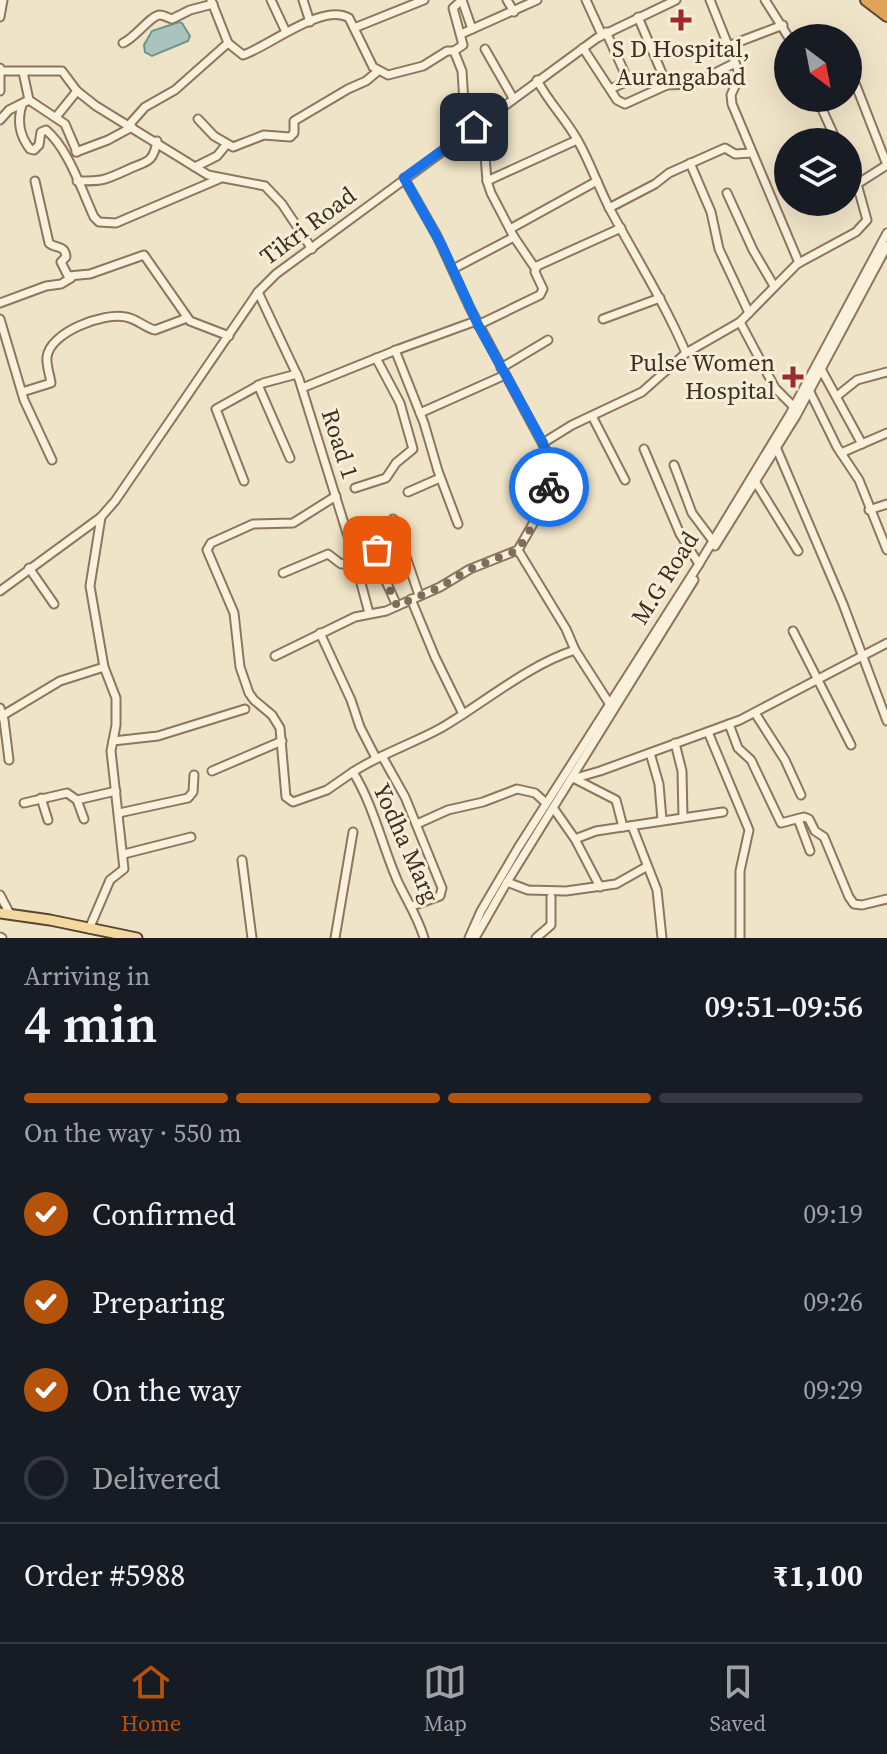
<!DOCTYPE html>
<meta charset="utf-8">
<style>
body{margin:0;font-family:"Source Serif 4",serif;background:#20242c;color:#f1f3f6;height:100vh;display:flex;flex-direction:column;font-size:30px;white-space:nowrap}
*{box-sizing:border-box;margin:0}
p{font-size:26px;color:#9ea1a6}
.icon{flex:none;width:44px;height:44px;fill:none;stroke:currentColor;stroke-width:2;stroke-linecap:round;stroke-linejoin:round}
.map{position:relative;height:938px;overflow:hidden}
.drawer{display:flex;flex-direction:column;background:#171b24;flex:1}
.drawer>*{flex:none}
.needle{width:52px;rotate:148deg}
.tools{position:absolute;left:774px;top:24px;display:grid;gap:16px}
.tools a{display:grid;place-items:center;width:88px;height:88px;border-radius:50%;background:#171b24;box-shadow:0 8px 32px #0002;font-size:40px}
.pin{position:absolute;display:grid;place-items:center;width:68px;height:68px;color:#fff;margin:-34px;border-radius:16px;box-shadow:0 4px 12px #0006}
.courier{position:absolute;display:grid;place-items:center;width:80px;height:80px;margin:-40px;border:6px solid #1a73e8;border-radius:50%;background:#fff;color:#222;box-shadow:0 2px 10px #0007}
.overview em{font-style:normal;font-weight:600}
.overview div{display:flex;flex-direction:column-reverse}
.overview{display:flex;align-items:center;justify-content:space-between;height:136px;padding:0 24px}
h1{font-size:52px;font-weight:600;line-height:60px}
.bar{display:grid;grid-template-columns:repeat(4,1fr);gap:12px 8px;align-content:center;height:96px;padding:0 24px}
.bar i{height:10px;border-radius:6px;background:#363941}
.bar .on{background:#b45309}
.bar p{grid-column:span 4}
.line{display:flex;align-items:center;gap:20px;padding:0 24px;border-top:2px solid #363941}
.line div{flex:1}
ol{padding:0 24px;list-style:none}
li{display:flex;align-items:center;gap:24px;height:88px}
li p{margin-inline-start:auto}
li .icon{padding:8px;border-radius:50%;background:#b45309;color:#fff;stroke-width:4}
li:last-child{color:#9ea1a6}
li i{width:44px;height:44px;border:4px solid #363941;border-radius:50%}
.tabs{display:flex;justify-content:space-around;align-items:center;height:112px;border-top:2px solid #363941;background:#171b24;font-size:22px;color:#9ea1a6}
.tabs a{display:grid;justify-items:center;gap:4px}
.tabs .on{color:#b45309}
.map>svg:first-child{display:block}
.water{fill:#a9c4bc;stroke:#6f938a;stroke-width:2}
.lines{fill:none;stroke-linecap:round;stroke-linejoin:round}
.minor-casing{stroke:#8d765c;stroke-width:11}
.major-casing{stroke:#5b4430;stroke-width:13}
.highway-casing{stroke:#5b4430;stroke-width:14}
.minor{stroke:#faf1dc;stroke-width:7}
.major{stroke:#f3d9a0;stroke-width:9}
.highway{stroke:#e0a458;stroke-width:10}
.done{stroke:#7c6e5b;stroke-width:8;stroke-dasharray:0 14.4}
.route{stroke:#1a73e8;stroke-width:10}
.poi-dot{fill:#9e2a2b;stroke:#f7eed8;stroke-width:3}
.labels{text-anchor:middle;stroke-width:6;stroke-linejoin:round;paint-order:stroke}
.poi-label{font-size:24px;fill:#3d2e20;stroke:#f7eed8}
.street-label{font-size:24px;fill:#3d2e20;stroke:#f7eed8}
</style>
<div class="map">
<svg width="887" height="938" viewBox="0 0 887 938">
<rect width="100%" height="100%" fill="#f0e4c8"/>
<path class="water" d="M 179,22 L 182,23 L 190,36 L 188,41 L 152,56 L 145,52 L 144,45 L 152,31 Z"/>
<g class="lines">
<g class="minor-casing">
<g id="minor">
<path d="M 211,0 L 228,43 L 243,55 C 268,47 323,2 349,18 L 373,67 L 388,75 L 423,66 L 447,51 L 454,51 L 462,71 L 464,103 L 474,127"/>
<path d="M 271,0 L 286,32"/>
<path d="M 303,0 L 310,22"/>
<path d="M 462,0 L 472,29"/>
<path d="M 507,0 L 514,12"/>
<path d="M 586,0 L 602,35"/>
<path d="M 710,0 L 740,75 L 731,95 L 732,104 L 799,263"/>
<path d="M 765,0 L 789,38"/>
<path d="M 0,17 L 3,0"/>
<path d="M 638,17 L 667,85"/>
<path d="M 354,28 L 424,0"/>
<path d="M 606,32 L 627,78 L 626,82 L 610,89"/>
<path d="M 461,34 L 537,0"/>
<path d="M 123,43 C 135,38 151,15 160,15 C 164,15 168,18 172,19 L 190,10 L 213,4"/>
<path d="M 728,46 L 783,25"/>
<path d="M 583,48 L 617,100 L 625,104 L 667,85 L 693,84 L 735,63"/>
<path d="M 485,49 L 513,98"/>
<path d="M 454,51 L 463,45 L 453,8 L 462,0"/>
<path d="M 848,65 L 887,165"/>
<path d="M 0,68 L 0,91"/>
<path d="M 0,71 L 62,71 L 77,91 L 96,106 L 208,175 L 265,186 L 282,204 L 312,249"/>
<path d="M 537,80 C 549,103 566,119 578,141 C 591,164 599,189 612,213 C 637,259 665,304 686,353"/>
<path d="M 817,98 L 837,142"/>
<path d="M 29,100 L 65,124 L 77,152"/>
<path d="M 22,105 C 17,121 19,135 30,149 L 34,150 L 39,145 L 41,132 L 46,130 C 68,148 82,191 94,217 L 99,222 L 116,223 L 219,179"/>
<path d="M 56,117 L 77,91"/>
<path d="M 198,119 L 214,136 L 233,147 L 264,135 L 290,137 L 294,133 L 294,121 L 348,89 L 366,81 L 378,71"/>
<path d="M 0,120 L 9,110 L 29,100 L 23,72"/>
<path d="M 129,125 L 145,107 L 175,90 L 228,43"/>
<path d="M 471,129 L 485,156 L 487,181 L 491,193 L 514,237 L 535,268"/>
<path d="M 76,152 L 108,140 L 132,127"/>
<path d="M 690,163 L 711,212 L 719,249 L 749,313"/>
<path d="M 195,167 L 217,156 L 226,145"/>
<path d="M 848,169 L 857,184"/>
<path d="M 404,178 L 437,236 L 470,308 L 547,452 C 558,490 535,519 518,550"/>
<path d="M 35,181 L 49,243 C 55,249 65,244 66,257 L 61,262 L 68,276 L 90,274 L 144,255 L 190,321 L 229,336"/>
<path d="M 77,181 C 103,181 103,181 127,170 C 145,161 153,165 157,141"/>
<path d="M 487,181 L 577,140"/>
<path d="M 727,193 L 753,250 L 774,286"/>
<path d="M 609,208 L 655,184 L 669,173 L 725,148 L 735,154 L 752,153"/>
<path d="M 510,229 L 597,181"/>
<path d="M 453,269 L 514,237"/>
<path d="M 258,292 L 299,379 L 351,546 L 369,613"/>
<path d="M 0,303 L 46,286 L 61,284 L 71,278"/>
<path d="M 0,319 L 24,400 L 52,460"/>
<path d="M 603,319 L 660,298"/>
<path d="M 740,322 L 775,388 L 794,407"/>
<path d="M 478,325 L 540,295 L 543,289 L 535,272 L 537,266 L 621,228"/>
<path d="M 395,350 L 424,423 L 438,471 L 458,524"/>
<path d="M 501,368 L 548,340"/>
<path d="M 821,369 L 862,444"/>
<path d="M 258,385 L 290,458"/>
<path d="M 302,388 L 399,349 L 476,321"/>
<path d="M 809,390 L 837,447 L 859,480 L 887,550"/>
<path d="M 22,392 L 51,383 C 50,375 46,365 47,357 C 50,332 104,312 126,317 C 137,319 144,327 155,330 L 187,318"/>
<path d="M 837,396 L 857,380 L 887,372"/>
<path d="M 420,413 L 505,375"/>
<path d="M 592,416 L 625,480"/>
<path d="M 543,443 L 572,425 L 642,392 L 686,353 L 740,322 L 797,264 L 856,232 L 867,220 L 857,184 L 887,165"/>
<path d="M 776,447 L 843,604 L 887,721"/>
<path d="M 644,449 L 680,534 L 699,564"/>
<path d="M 841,453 L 887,433"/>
<path d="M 674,465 L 692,513 L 713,541"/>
<path d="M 244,481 L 216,409 L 263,383 L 297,374"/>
<path d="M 755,481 L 798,551"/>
<path d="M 355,488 L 386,478 L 396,463 L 413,449 L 400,403 L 376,358"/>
<path d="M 408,492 L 440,478"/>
<path d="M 336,496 L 293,523 L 253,524 L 211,543 L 207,550 L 234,613 L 240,667 L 249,693 L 254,700 L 272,715 L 280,728 L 286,797 L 293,802 L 327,790 L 353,772 C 374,806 382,846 398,882 C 407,901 418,917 424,938"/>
<path d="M 869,510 L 887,504"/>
<path d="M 393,519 L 419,595"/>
<path d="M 373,536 L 381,570 L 397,606"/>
<path d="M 715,546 L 796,416 L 887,246"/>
<path d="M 29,568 L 54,604"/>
<path d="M 283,573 L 328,554 L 341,564 L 356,561"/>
<path d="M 0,591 L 101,517 L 115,501 L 258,292 L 276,274 L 597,38 L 676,0"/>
<path d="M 411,599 L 435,657 L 463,714"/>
<path d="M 793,631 L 851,745"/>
<path d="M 320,633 L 351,700 L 360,727 L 376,758"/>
<path d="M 275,656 L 355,617 L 386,611 L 440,587 L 470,569 L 518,550 L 566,629 L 575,650"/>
<path d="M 0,708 L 4,720 L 9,760"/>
<path d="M 755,713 L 785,760 L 801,795"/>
<path d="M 0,717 L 60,681 L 104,667"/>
<path d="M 729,724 L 738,748 L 751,760 L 781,823 L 804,817 L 809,819 L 815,831 L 824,837 L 849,897 L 854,904 L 862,905 L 887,899"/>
<path d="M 708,732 L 749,830 L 740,871 L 740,938"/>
<path d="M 113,741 L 158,736 L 245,709"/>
<path d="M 675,743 L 682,771 L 683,817"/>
<path d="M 650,753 L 659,784 L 662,820"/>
<path d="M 382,756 L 405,797 L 442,888 L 440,896 L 412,906"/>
<path d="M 212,771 L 282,741"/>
<path d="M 353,772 C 380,754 412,744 441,728 C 484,703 528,665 575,650 L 609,703"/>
<path d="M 572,779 L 600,771 L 740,720 L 887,643"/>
<path d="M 575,779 L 616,800 L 623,827"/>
<path d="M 41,798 L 48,820"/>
<path d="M 77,800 L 116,791"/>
<path d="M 24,803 L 67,793 L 77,800 L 84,819"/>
<path d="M 554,809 L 575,839 L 600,887"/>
<path d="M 119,813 L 188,798 L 193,792 L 194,775"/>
<path d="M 798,819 L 810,851"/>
<path d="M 417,824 L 448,810 L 483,802 L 517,789 L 535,793 L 546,803"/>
<path d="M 632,826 L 657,890 L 662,938"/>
<path d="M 575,839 L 596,831 L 723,812"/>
<path d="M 124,854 L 191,837"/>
<path d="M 242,860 L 252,938"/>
<path d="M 507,882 L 528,890 L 566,891 L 616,884 L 646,867"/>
<path d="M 0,895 L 10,914"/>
<path d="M 89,929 L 110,880 L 124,869 L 111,751 L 116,725 L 116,698 L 104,667 L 90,586 L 101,517"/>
<path d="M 0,937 L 2,938"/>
<path d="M 335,938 L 353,832"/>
<path d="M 469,938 L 481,911 L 518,848 L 699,564 L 790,414 L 887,233"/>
<path d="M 475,938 L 507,882 L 694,580"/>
<path d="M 536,938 L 551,925 L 551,897"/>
</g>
</g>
<g class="major-casing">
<path id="major" d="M 0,913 L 50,920 L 137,938"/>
</g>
<g class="highway-casing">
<g id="highway">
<path d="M 866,0 L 887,16"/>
<path d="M 879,0 L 887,6"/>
</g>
</g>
<use href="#minor" class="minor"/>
<use href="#major" class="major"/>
<use href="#highway" class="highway"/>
</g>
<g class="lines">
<path class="done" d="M 377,550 L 381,570 L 397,606 L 440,587 L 470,569 L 518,550 L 538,516 L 549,487"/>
<path class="route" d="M 474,127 L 404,178 L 442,246 L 478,325 L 543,443 L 551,471 L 549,487"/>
</g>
<g class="poi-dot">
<path d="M677 8h8v8h8v8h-8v8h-8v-8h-8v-8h8z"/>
<path d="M789 365h8v8h8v8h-8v8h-8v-8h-8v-8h8z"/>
</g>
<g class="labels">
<g class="poi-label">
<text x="681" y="57">S D Hospital,<tspan x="681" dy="28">Aurangabad</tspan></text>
<text x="775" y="371" text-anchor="end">Pulse Women<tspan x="775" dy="28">Hospital</tspan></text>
</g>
<g class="street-label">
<text transform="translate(308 226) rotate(-37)" y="8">Tikri Road</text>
<text transform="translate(340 444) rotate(72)" y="8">Road 1</text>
<text transform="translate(665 578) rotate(-58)" y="8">M.G Road</text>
<text transform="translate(406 843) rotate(66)" y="8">Yodha Marg</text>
</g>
</g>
</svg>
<div class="tools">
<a><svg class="needle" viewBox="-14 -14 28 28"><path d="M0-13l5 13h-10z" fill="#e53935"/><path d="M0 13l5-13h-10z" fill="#9ea1a6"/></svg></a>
<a><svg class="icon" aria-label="layers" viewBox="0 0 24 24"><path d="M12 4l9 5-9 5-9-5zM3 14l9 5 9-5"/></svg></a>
</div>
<div class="pin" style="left:377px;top:550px;background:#ea580c"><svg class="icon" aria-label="bag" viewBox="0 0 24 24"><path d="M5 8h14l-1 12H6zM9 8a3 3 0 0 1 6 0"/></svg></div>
<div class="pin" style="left:474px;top:127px;background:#1f2937"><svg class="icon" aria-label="home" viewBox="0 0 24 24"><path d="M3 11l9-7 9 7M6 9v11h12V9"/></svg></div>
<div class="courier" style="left:549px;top:487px"><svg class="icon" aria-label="bike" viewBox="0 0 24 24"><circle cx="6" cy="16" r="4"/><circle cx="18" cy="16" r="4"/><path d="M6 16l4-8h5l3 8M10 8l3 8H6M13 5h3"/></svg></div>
</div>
<section class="drawer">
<div class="overview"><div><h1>4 min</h1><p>Arriving in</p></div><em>09:51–09:56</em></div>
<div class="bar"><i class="on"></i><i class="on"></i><i class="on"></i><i></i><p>On the way · 550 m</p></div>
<ol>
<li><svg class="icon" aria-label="check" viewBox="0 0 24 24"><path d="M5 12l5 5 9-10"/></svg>Confirmed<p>09:19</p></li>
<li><svg class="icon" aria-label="check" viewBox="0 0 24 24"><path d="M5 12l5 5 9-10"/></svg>Preparing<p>09:26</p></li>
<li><svg class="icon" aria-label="check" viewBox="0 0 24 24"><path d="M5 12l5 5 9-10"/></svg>On the way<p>09:29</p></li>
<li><i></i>Delivered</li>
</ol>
<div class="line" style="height:104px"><div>Order #5988</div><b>₹1,100</b></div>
</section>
<nav class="tabs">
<a class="on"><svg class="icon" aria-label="home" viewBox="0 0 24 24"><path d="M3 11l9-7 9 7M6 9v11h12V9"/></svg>Home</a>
<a><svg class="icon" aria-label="map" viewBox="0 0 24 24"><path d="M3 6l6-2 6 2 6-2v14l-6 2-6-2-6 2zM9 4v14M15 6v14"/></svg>Map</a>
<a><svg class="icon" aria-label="saved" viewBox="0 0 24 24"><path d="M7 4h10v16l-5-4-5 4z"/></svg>Saved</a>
</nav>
